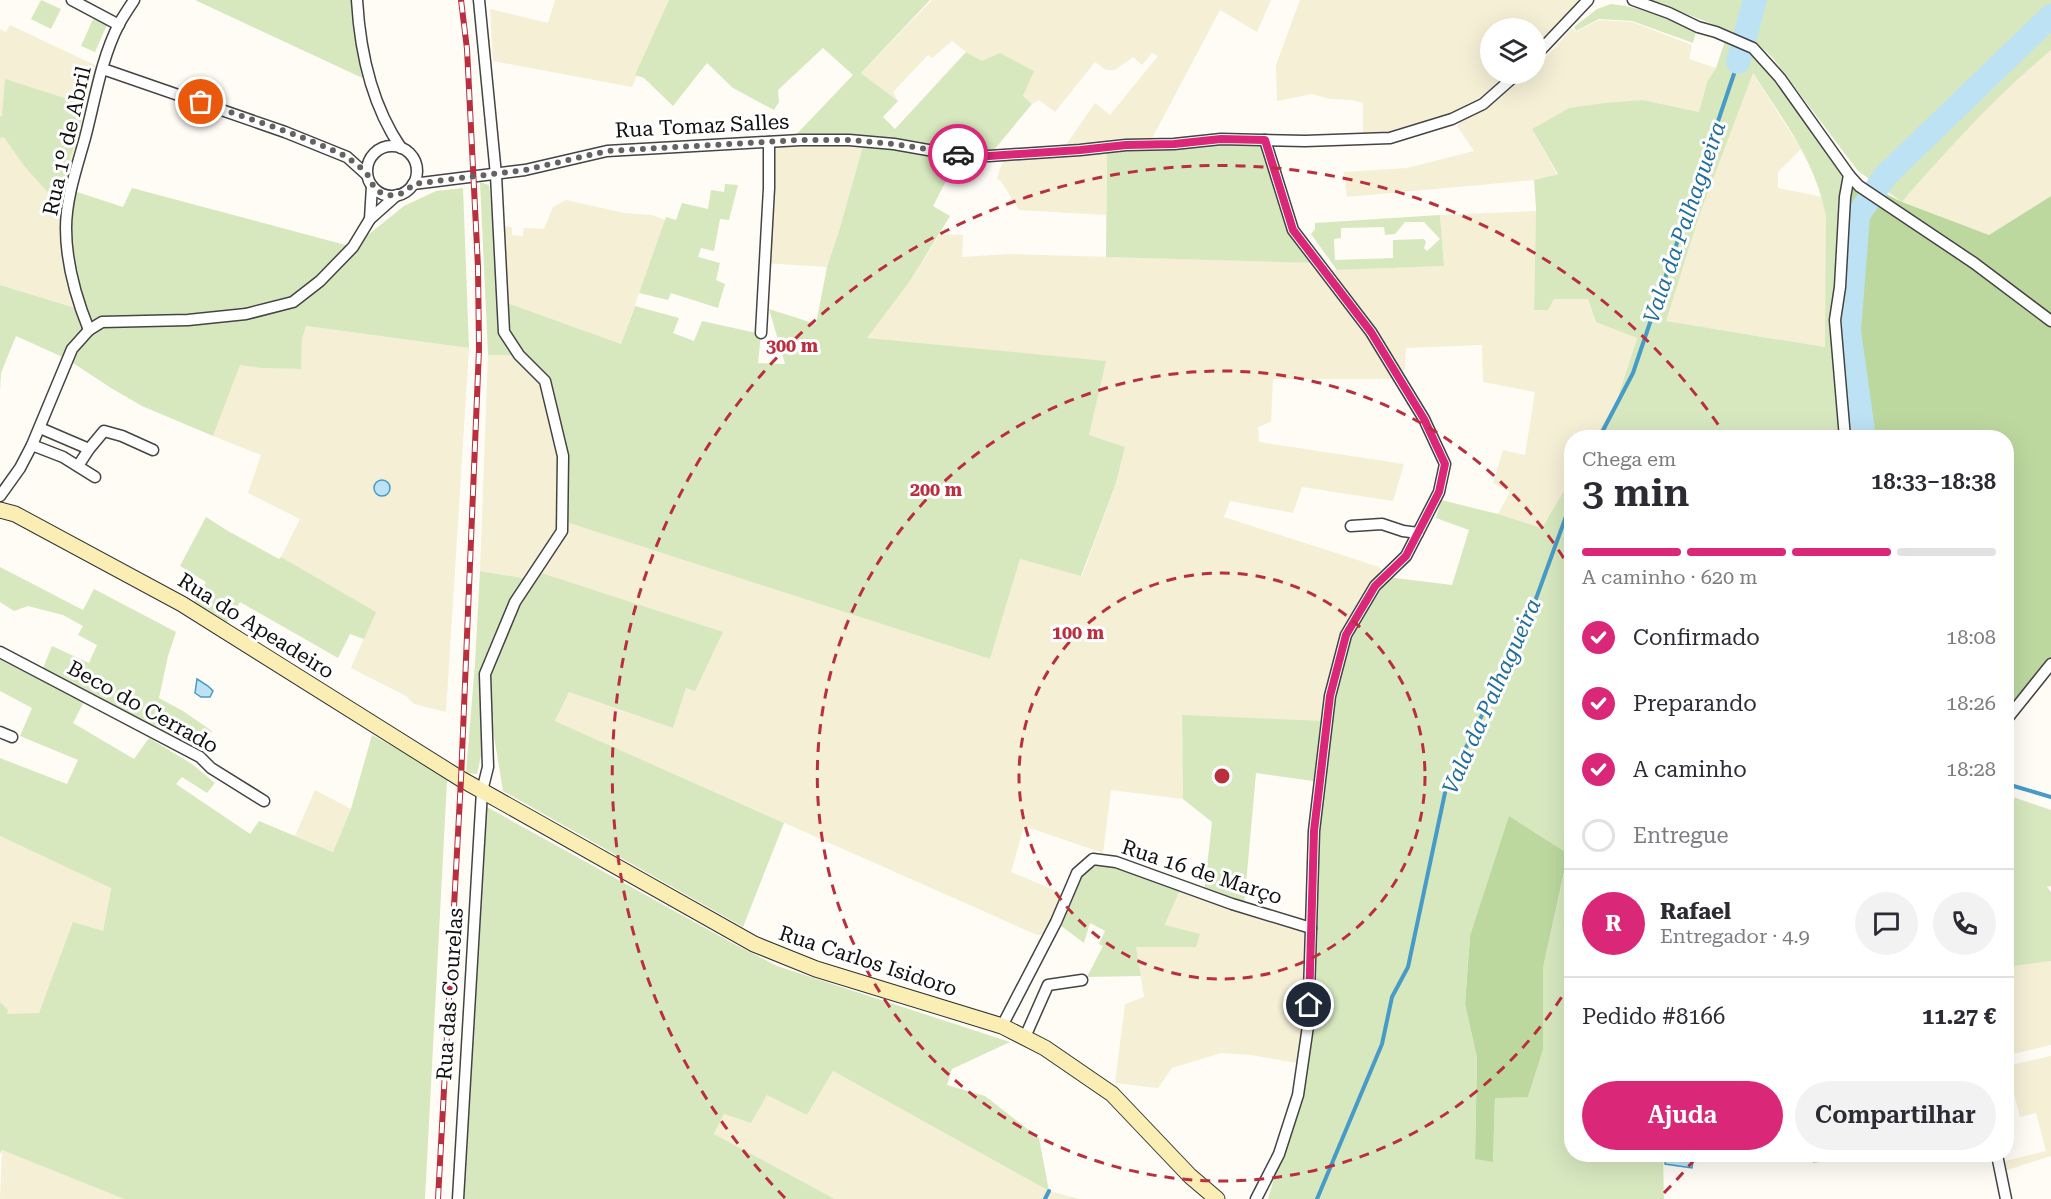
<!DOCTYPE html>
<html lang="pt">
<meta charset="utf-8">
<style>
body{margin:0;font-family:"Roboto Serif",serif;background:#f2f2f3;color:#2b2b33;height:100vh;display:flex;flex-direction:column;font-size:22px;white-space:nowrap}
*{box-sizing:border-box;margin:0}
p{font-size:20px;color:#7c7c81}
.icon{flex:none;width:33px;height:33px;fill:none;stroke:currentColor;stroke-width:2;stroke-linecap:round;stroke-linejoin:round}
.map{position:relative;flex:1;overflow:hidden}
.side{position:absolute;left:1564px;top:430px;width:450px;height:732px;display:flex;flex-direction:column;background:#fff;border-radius:24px;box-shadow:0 6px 24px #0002}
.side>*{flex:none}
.controls{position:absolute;left:1480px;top:18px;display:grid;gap:12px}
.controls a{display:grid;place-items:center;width:66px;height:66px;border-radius:50%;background:#fff;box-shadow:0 6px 24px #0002;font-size:30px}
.pin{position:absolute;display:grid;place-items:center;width:51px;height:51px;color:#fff;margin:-26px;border:3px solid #fff;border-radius:50%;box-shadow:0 2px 6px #0007}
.courier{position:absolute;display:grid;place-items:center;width:60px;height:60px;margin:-30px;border:4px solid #db2777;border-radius:50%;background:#fff;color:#222;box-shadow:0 2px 8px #0007}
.summary em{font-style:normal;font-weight:600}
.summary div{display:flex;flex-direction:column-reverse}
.summary{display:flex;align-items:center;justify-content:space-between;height:102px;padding:0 18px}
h1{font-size:39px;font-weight:600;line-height:45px}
.bar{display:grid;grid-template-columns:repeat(4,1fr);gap:9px 6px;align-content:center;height:72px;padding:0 18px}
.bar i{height:8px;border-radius:4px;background:#e1e1e2}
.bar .active{background:#db2777}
.bar p{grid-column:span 4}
.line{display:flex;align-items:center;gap:15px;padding:0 18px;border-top:2px solid #e1e1e2}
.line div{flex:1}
.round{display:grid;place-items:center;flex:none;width:63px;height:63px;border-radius:32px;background:#f2f2f3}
ol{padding:0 18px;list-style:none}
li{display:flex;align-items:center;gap:18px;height:66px}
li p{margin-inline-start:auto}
li .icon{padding:6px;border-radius:50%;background:#db2777;color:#fff;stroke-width:4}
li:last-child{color:#7c7c81}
li i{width:33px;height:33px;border:3px solid #e1e1e2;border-radius:50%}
.button{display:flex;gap:12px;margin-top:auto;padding:12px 18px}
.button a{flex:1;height:69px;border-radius:36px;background:#db2777;color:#fff;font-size:24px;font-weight:600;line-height:69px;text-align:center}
.button a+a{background:#f2f2f3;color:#2b2b33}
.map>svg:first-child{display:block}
.farmland{fill:#f4efd5}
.green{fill:#d7e8bf;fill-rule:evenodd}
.forest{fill:#bcd89f}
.water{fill:#bce2f3;stroke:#479bc6;stroke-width:1.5}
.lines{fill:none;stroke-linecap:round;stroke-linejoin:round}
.stream{stroke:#479bc6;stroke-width:4}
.river{stroke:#bce2f3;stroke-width:24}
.street-casing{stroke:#444;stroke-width:13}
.secondary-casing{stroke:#333;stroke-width:17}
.street{stroke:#fff;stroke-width:10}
.secondary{stroke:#faeeb4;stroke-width:15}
.rail-casing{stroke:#ba2f3e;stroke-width:6}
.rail{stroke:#fff;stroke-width:4;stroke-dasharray:11;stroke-linecap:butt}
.done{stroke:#646361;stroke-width:6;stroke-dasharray:0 10.8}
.route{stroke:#db2777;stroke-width:8}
.ring{fill:none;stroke:#ba2f3e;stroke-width:3;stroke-dasharray:10 8}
.labels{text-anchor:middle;stroke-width:6;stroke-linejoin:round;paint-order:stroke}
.street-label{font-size:21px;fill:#111;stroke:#fff}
.water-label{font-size:22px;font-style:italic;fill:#1f6d9d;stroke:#fff}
.centre{fill:#ba2f3e;stroke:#fff;stroke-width:3}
.ring-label{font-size:18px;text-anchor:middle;font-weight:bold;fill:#ba2f3e;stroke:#fff;stroke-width:6;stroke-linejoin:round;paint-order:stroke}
</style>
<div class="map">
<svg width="2051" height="1199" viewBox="0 0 2051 1199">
<rect width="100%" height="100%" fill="#fefcf5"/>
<g class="farmland">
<path d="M 555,0 L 669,0 L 632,87 L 493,61 L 490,9 L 548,23 Z"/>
<path d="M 932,0 L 1271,0 L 1257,32 L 1220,10 L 1149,144 L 1107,147 L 1106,215 L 1019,210 L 1001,181 L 997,179 L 1000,168 L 1007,155 L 1061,152 L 1095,103 L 1110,115 L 1158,56 L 1152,53 L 1142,65 L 1133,57 L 1115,70 L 1106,70 L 1095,62 L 1055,112 L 1039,100 L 1032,104 L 1023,96 L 1033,71 L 982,61 L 966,52 L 952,41 L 932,58 L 928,55 L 893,92 L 898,101 L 861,73 Z"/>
<path d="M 1300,0 L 1580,0 L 1536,47 L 1536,28 L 1491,28 L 1491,74 L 1510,74 L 1479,98 L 1417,131 L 1363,140 L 1363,103 L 1352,100 L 1330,99 L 1312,94 L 1277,101 L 1276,65 Z"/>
<path d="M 1599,20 L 1632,22 L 1692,45 L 1689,59 L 1716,68 L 1707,82 L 1699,112 L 1643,100 L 1569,108 L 1532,129 L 1557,174 L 1534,180 L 1347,197 L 1344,172 L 1407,168 L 1474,151 L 1457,126 L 1461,121 L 1487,109 L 1528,74 L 1536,74 L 1536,66 L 1554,49 L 1572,28 L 1576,32 Z"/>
<path d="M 10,25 L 103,69 L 71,190 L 80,309 L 0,285 L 0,29 L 6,32 Z"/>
<path d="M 2051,50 L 2051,196 L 1989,235 L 1902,202 L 1958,138 L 2023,73 Z"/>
<path d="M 1752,72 L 1801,149 L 1778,172 L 1778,188 L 1823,197 L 1826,217 L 1826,347 L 1665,321 L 1699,216 Z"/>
<path d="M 864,141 L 839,231 L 827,267 L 764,263 L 769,142 Z"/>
<path d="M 566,200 L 624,213 L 652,215 L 665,220 L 621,344 L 502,301 L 500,226 L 512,227 L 512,235 L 523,236 L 524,228 L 544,229 L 553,207 Z"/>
<path d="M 1536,211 L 1534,310 L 1554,299 L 1588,299 L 1596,322 L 1637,337 L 1614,409 L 1611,410 L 1595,438 L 1572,438 L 1572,477 L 1542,528 L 1498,514 L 1510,492 L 1493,483 L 1503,450 L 1525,455 L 1535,392 L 1483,382 L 1482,345 L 1406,348 L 1405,369 L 1393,379 L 1273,379 L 1271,422 L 1258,427 L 1259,442 L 1404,464 L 1393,501 L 1302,487 L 1293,513 L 1230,501 L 1224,517 L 1379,567 L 1386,576 L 1327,721 L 1182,716 L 1183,799 L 1111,790 L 1103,853 L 1024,826 L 1011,872 L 1066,895 L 1051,934 L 1037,935 L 555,721 L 569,692 L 673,728 L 686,688 L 695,691 L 530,579 L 480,571 L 488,355 L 519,355 L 545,381 L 563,456 L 563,521 L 990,659 L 1020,559 L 1082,576 L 1116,483 L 1125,447 L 1089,435 L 1105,361 L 866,339 L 910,281 L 940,234 L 963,235 L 962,257 L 1009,254 L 1318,263 L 1327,270 L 1337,270 L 1444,266 L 1440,215 Z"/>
<path d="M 306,326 L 469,348 L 446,712 L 414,704 L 406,696 L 351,668 L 375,612 L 281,557 L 300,519 L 248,493 L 261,455 L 213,436 L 240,364 L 262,368 L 301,369 L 302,339 Z"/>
<path d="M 315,790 L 351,809 L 333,852 L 295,836 Z"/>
<path d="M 0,836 L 111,887 L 103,931 L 39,1013 L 7,1015 L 0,1002 Z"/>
<path d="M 1182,885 L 1311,928 L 1302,1064 L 1251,1055 L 1221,1053 L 1172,1068 L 1158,1088 L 1115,1083 L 1125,1004 L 1144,997 L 1136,947 L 1165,926 Z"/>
<path d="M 2051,961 L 2051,1045 L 2013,1054 L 2012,1050 L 2007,1051 L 2007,967 Z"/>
<path d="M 2051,1056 L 2051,1156 L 2007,1170 L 2005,1161 L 2046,1151 L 2036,1113 L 2020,1117 L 2007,1066 Z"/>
<path d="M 833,1071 L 1049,1191 L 1080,1199 L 835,1199 L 714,1134 L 724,1114 L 751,1123 L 767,1094 L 807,1115 Z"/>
<path d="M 2,1150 L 124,1199 L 0,1199 Z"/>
</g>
<g class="green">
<path d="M 41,0 L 61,9 L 51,29 L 31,19 Z"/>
<path d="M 195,0 L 357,0 L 371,82 Z"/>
<path d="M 669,0 L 930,0 L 861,73 L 898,101 L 883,117 L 895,129 L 966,52 L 982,61 L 1000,53 L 1034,71 L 1023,96 L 1032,104 L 989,156 L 960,154 L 933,206 L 950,216 L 910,281 L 867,338 L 1106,361 L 1089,435 L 1125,447 L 1116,483 L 1081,576 L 1020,559 L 990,659 L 563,521 L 563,456 L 545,381 L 519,355 L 488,355 L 480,182 L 489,185 L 502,301 L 621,344 L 635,306 L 679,318 L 673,333 L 694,341 L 702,321 L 761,334 L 758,363 L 785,364 L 769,309 L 816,324 L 827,267 L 839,231 L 864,142 L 791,140 L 853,75 L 823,48 L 778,90 L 779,102 L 774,110 L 733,88 L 707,63 L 673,106 L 644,78 L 635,75 Z"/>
<path d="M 1650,0 L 2051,0 L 2051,50 C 1996,96 1949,148 1902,202 L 1858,171 L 1772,57 L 1758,44 L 1741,35 Z"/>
<path d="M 1611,4 C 1642,7 1668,19 1696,32 L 1693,43 L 1632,21 L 1599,19 L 1576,31 L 1574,27 L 1597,9 Z"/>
<path d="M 93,19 L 107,25 L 95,52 L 81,46 Z"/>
<path d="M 1725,41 L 1753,48 L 1849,175 L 1846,438 L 1595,438 L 1611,410 L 1614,409 L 1637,338 L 1596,322 L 1588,299 L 1554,299 L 1548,310 L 1534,310 L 1536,208 L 1534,180 L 1558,174 L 1532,129 L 1569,108 L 1605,103 L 1643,100 L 1699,112 L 1707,82 L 1716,68 ZM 1753,73 C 1782,118 1817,163 1826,217 L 1825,347 L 1666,321 L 1699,216 Z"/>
<path d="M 5,79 L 86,105 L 57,202 L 25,167 L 4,137 L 0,138 L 0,117 L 2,116 Z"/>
<path d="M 1265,140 L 1289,222 L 1318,263 L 1106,257 L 1107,147 Z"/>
<path d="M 725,184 L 738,185 L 729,220 L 720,219 L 714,251 L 701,248 L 698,257 L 720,263 L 716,280 L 725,284 L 718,308 L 671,293 L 668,300 L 639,293 L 666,217 L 676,220 L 682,203 L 708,209 L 711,190 L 724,192 Z"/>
<path d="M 132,188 L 353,247 L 404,206 L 436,191 L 463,188 L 469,348 L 306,326 L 302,339 L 301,369 L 262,368 L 240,365 L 213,436 L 142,406 L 111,388 L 67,359 L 16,336 L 1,373 L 0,391 L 0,285 L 79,309 L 67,256 L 71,190 L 123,207 Z"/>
<path d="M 1440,215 L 1444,266 L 1337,270 L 1311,234 L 1315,229 L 1315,223 ZM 1405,222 L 1424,222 L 1440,239 L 1427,251 L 1424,248 L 1426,242 L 1424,239 L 1393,240 L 1393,258 L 1335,260 L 1334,239 L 1341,238 L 1341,228 L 1384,227 L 1385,235 L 1395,234 Z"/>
<path d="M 1572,477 L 1572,1155 L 1663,1155 L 1664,1199 L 1268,1199 L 1299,1095 L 1313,876 L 1332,696 L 1347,636 L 1387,577 L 1452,585 L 1469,530 L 1436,518 L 1441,500 L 1498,514 L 1542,528 ZM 1568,855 L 1543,968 L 1543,1050 L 1528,1097 L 1495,1097 L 1493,1161 L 1475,1158 L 1477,1058 L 1465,1004 L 1470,936 Z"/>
<path d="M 206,517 L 228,531 L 279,559 L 281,557 L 376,612 L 364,639 L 350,634 L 338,658 L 240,602 L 226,624 L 193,604 L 206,582 L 180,566 Z"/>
<path d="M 0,567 L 83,610 L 94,589 L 176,632 L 168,656 L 159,698 L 183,711 L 212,731 L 200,757 L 41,673 L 52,646 L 89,663 L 97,645 L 78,635 L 83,626 L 63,615 L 28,606 L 14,611 L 0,602 Z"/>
<path d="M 480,571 L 529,579 L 535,571 L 723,632 L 695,691 L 686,688 L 673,728 L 569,692 L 555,721 L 784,823 L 743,927 L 503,791 L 485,681 L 481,756 L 477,774 L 466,773 L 475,663 Z"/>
<path d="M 0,657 L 86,698 L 73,723 L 134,759 L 149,738 L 192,764 L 215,783 L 207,793 L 182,777 L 176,784 L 250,834 L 259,821 L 333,852 L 351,809 L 372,735 L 456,781 L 447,781 L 425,1199 L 124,1199 L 2,1150 L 0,1154 L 0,1002 L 8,1010 L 7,1014 L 39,1013 L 73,922 L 103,931 L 111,888 L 0,836 L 0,758 L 67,784 L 78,760 L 20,736 L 32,708 L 0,691 Z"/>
<path d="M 1182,715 L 1327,721 L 1320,782 L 1256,773 L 1244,907 L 1204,893 L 1212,822 L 1183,799 Z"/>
<path d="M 2007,795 L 2051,810 L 2051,886 L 2047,887 L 2051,892 L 2051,961 L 2007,967 Z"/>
<path d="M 487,807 L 734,944 L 777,966 L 1010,1042 L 952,1069 L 947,1085 L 985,1096 L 1039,1138 L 1049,1191 L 833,1071 L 807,1115 L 767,1095 L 751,1123 L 724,1114 L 714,1134 L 835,1199 L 458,1199 L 465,1050 Z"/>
<path d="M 1093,859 L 1182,885 L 1165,925 L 1200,934 L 1196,947 L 1136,947 L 1141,976 L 1087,977 L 1103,946 L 1099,944 L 1105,931 L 1090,923 L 1084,943 L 1056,922 L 1066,895 Z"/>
</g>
<g class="forest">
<path d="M 1849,175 L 1902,202 L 1989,235 L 2051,196 L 2051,664 L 2007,719 L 2007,438 L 1846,438 L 1835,320 Z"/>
<path d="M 1509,816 L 1568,854 L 1543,968 L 1543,1050 L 1528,1097 L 1495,1098 L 1493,1162 L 1475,1159 L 1477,1058 L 1465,1004 L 1470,936 Z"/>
<path d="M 1811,1155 L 1867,1155 L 1813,1163 Z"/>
</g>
<g class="water">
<circle cx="382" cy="488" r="8"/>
<path d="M 197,679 L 208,686 L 213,691 L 210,697 L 201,697 L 195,693 Z"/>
<path d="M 1666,1155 L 1694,1155 L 1692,1168 L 1665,1164 Z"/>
</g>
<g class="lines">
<g class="stream">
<path d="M 1599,438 L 1633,373 L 1738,62"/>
<path d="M 2007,784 L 2051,797"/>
<path d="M 1045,1199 L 1049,1191"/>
<path d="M 1317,1199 L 1382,1044 L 1392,997 L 1408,967 L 1446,788 L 1526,626 L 1572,500"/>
</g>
<g class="river">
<path d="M 1738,62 L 1755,0"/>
<path d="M 1864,438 L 1849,331 L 1858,215 L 1886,175 L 2051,16"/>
</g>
<g class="street-casing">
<g id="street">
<path d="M 72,0 L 119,25"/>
<path d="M 357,0 C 360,52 371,104 401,148"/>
<path d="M 1633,0 L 1669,13 L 1698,27 L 1716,32 L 1753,48 L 1780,78 L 1849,175 L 1845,197 L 1840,287 L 1835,320 L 1845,438"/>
<path d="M 1536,55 L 1588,0"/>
<path d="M 103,69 L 285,132 L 347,157 L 367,175"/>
<circle cx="392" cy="171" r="25"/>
<path d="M 1849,175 L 1859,186 L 1974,263 L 2051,321"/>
<path d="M 413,184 L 525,170 L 607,151 L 800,140 L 849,140 L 894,144 L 945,153 L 989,156 L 1080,150 L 1126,145 L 1174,144 L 1221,139 L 1305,141 L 1390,138 L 1452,119 L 1483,104 L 1517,74"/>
<path d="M 370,219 L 372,186"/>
<path d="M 89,330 C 76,298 66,263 66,228 C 66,198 77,167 85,138 C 95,100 101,59 119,24 C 124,15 129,8 134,0"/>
<path d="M 761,333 L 769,188 L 769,142"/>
<path d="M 40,428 L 89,449"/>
<path d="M 32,445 L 63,457 L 95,477"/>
<path d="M 78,466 L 89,449 L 104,431 L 122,436 L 153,450"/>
<path d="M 0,496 L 20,468 L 32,445 L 72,349 L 89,330 L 102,322 L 188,320 L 246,314 L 293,302 L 320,281 L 353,247 L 370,219 L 397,195"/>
<path d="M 1351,526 L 1382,524 L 1403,531 L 1418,533"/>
<path d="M 0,652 L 200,757 L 211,768 L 264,801"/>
<path d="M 2007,719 L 2051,664"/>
<path d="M 0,732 L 12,737"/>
<path d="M 1002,1026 L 1056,922 L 1077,873 L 1093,859 L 1116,862 L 1232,904 L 1311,928"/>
<path d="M 1025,1037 L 1048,985 L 1082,980"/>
<path d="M 1997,1155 L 2006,1199"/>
<path d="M 458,1199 L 482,791 L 488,767 L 485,674 L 515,602 L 562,531 L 563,456 L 545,381 L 519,355 L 504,332 L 496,175 L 479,0"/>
<path d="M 1256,1199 L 1279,1154 L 1298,1095 L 1308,1026 L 1314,831 L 1330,696 L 1346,635 L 1375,586 L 1406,556 L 1439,492 L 1445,464 L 1424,419 L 1371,332 L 1293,230 L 1265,140"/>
</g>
</g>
<g class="secondary-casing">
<path id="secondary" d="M 0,510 L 15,514 L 182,604 L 461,779 L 754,944 L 816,969 L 1002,1026 L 1045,1048 L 1112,1094 L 1190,1176 L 1217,1199"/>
</g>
<use href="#street" class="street"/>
<use href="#secondary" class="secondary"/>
<g class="rail-casing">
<path id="rail" d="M 438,1199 L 461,779 L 479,349 L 478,267 L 467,49 L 461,0"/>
</g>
<use href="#rail" class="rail"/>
</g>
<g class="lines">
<path class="done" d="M 201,102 C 249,119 300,134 345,156 C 351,160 362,168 367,174 C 372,182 373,190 384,194 C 395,198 406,193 413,184 L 525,170 L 607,151 L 800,140 L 849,140 L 894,144 L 958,154"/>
<path class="route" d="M 958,154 L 989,156 L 1080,150 L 1126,145 L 1174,144 L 1221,139 L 1265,140 L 1293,230 L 1371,332 L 1424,419 L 1445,464 L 1439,492 L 1406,556 L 1375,586 L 1346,635 L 1330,696 L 1314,831 L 1309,1005"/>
</g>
<g class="ring">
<circle cx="1222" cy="776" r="203"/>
<path d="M1571 982A405 405 0 1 1 1571 570"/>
<path d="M1695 1159A608 608 0 0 1 1659 1198M785 1198A608 608 0 1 1 1726 436"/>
</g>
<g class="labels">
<g class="street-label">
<text transform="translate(702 126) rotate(-3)" y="7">Rua Tomaz Salles</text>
<text transform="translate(67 141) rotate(-77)" y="7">Rua 1º de Abril</text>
<text transform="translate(256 626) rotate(32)" y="7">Rua do Apeadeiro</text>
<text transform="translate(143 707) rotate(29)" y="7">Beco do Cerrado</text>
<text transform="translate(1202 872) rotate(18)" y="7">Rua 16 de Março</text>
<text transform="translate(868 961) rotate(18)" y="7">Rua Carlos Isidoro</text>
<text transform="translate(450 994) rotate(-86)" y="7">Rua das Courelas</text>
</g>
<g class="water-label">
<text transform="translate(1684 222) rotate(-71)" y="8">Vala da Palhagueira</text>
<text transform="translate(1491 696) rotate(-66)" y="8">Vala da Palhagueira</text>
</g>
</g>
<circle cx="1222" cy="776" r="9" class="centre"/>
<g class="ring-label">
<text x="792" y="352">300 m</text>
<text x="936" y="496">200 m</text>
<text x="1078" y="639">100 m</text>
</g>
</svg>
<div class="controls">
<a><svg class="icon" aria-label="layers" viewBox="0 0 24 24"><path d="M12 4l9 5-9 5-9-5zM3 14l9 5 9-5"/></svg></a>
</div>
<div class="pin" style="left:201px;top:102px;background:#ea580c"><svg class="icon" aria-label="bag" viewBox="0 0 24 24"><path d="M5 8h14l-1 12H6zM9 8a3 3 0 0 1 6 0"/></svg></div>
<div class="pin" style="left:1309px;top:1005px;background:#1f2937"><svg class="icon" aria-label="home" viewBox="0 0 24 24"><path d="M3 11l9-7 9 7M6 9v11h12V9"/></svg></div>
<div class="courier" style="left:958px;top:154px"><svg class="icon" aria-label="car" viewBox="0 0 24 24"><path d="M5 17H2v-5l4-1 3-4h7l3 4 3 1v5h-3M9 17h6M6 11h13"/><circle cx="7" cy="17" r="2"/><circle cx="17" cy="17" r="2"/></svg></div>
<section class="side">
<div class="summary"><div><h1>3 min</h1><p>Chega em</p></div><em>18:33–18:38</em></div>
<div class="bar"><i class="active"></i><i class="active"></i><i class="active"></i><i></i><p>A caminho · 620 m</p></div>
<ol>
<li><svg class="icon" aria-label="check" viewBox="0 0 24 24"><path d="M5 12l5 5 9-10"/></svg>Confirmado<p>18:08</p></li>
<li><svg class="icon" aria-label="check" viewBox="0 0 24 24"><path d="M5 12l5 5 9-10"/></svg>Preparando<p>18:26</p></li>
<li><svg class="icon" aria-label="check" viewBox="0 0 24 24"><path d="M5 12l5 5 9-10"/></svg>A caminho<p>18:28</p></li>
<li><i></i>Entregue</li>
</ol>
<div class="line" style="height:108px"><b class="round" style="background:#db2777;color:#fff">R</b><div><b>Rafael</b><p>Entregador · 4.9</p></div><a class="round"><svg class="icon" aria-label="chat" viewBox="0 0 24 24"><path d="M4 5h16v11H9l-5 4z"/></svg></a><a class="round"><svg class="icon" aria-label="phone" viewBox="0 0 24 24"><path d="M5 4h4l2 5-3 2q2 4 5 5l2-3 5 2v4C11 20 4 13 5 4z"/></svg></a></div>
<div class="line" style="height:78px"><div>Pedido #8166</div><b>11.27 €</b></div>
<div class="button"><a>Ajuda</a><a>Compartilhar</a></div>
</section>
</div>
